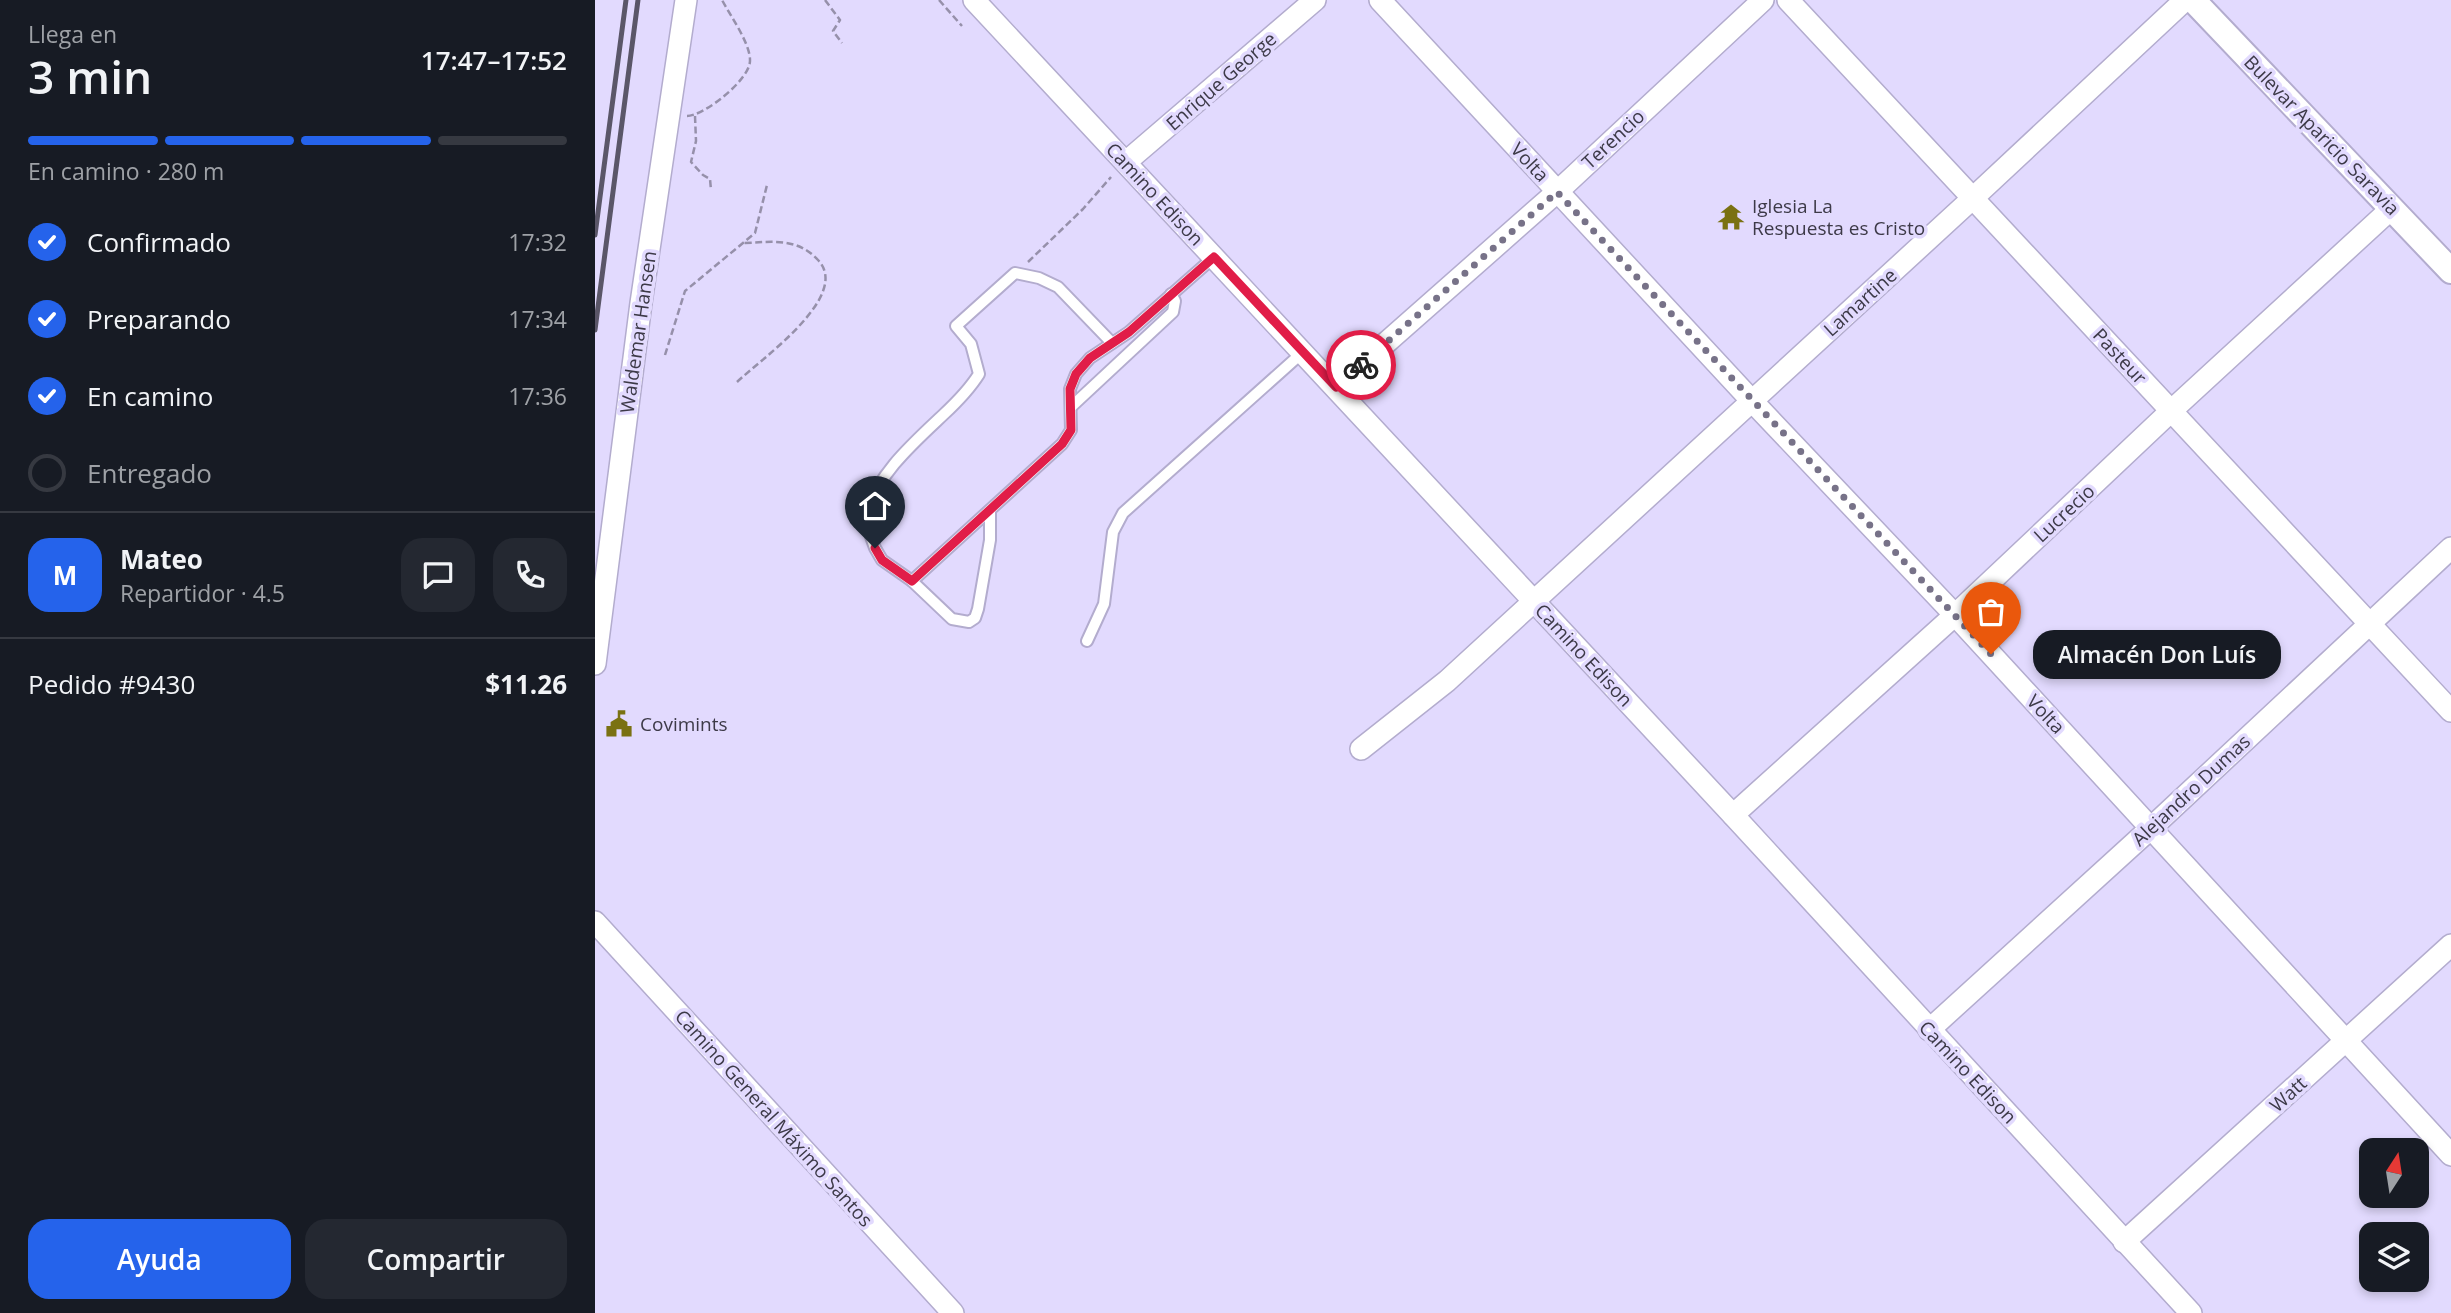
<!DOCTYPE html>
<html lang="es">
<meta charset="utf-8">
<style>
body{margin:0;font-family:"Open Sans",sans-serif;background:#242831;color:#f1f3f6;height:100vh;display:flex;flex-direction:column;font-size:26px;white-space:nowrap}
*{box-sizing:border-box;margin:0}
p{font-size:23px;color:#9ea1a6}
.icon{flex:none;width:38px;height:38px;fill:none;stroke:currentColor;stroke-width:2;stroke-linecap:round;stroke-linejoin:round}
.map{position:relative;flex:1;overflow:hidden}
.panel{display:flex;flex-direction:column;background:#171b24;width:595px}
.panel>*{flex:none}
.needle{width:46px;rotate:12deg}
.fabs{position:absolute;left:1764px;top:1138px;display:grid;gap:14px}
.fabs a{display:grid;place-items:center;width:70px;height:70px;border-radius:14px;background:#171b24;box-shadow:0 4px 10px #0003;font-size:35px}
.pin{position:absolute;display:grid;place-items:center;width:60px;height:60px;color:#fff;margin:-72px -30px;border-radius:50% 50% 50% 0;rotate:-45deg;box-shadow:0 0 7px #0007}
.pin .icon{rotate:45deg}
.courier{position:absolute;display:grid;place-items:center;width:70px;height:70px;margin:-35px;border:5px solid #e11d48;border-radius:50%;background:#fff;color:#222;box-shadow:0 2px 9px #0007}
.bubble{position:absolute;height:49px;border-radius:21px;background:#171b24;box-shadow:0 4px 10px #0003;font-size:23px;font-weight:600;line-height:49px;text-align:center}
.overview em{font-style:normal;font-weight:600}
.overview div{display:flex;flex-direction:column-reverse}
.overview{display:flex;align-items:center;justify-content:space-between;height:119px;padding:0 28px}
h1{font-size:46px;font-weight:600;line-height:52px}
.bar{display:grid;grid-template-columns:repeat(4,1fr);gap:10px 7px;align-content:center;height:84px;padding:0 28px}
.bar i{height:9px;border-radius:5px;background:#363941}
.bar .on{background:#2563eb}
.bar p{grid-column:span 4}
.line{display:flex;align-items:center;gap:18px;padding:0 28px;border-top:2px solid #363941}
.line div{flex:1}
.round{display:grid;place-items:center;flex:none;width:74px;height:74px;border-radius:21px;background:#242831}
ol{padding:0 28px;list-style:none}
li{display:flex;align-items:center;gap:21px;height:77px}
li p{margin-inline-start:auto}
li .icon{padding:7px;border-radius:50%;background:#2563eb;color:#fff;stroke-width:4}
li:last-child{color:#9ea1a6}
li i{width:38px;height:38px;border:4px solid #363941;border-radius:50%}
.button{display:flex;gap:14px;margin-top:auto;padding:14px 28px}
.button a{flex:1;height:80px;border-radius:21px;background:#2563eb;color:#fff;font-size:28px;font-weight:600;line-height:80px;text-align:center}
.button a+a{background:#242831;color:#f1f3f6}
main{display:flex;flex:1;min-height:0}
.map>svg:first-child{display:block}
.lines{fill:none;stroke-linecap:round;stroke-linejoin:round}
.service-casing{stroke:#b3acce;stroke-width:14}
.minor-casing{stroke:#b3acce;stroke-width:24}
.tertiary-casing{stroke:#b3acce;stroke-width:28}
.path{stroke:#9690aa;stroke-width:2.5;stroke-dasharray:7 3.5;stroke-linecap:butt}
.service{stroke:#fff;stroke-width:10}
.minor{stroke:#fff;stroke-width:21}
.tertiary{stroke:#fff;stroke-width:24}
.rail{stroke:#5a5668;stroke-width:5}
.done{stroke:#777288;stroke-width:7;stroke-dasharray:0 12.6}
.route{stroke:#e11d48;stroke-width:9}
.labels{text-anchor:middle;stroke-width:7;stroke-linejoin:round;paint-order:stroke}
.street-label{font-size:19px;fill:#3d3a48;stroke:#e2dafe}
.poi-label{font-size:19px;fill:#3d3a48;stroke:#e2dafe;text-anchor:start}
</style>
<main>
<section class="panel">
<div class="overview"><div><h1>3 min</h1><p>Llega en</p></div><em>17:47–17:52</em></div>
<div class="bar"><i class="on"></i><i class="on"></i><i class="on"></i><i></i><p>En camino · 280 m</p></div>
<ol>
<li><svg class="icon" aria-label="check" viewBox="0 0 24 24"><path d="M5 12l5 5 9-10"/></svg>Confirmado<p>17:32</p></li>
<li><svg class="icon" aria-label="check" viewBox="0 0 24 24"><path d="M5 12l5 5 9-10"/></svg>Preparando<p>17:34</p></li>
<li><svg class="icon" aria-label="check" viewBox="0 0 24 24"><path d="M5 12l5 5 9-10"/></svg>En camino<p>17:36</p></li>
<li><i></i>Entregado</li>
</ol>
<div class="line" style="height:126px"><b class="round" style="background:#2563eb;color:#fff">M</b><div><b>Mateo</b><p>Repartidor · 4.5</p></div><a class="round"><svg class="icon" aria-label="chat" viewBox="0 0 24 24"><path d="M4 5h16v11H9l-5 4z"/></svg></a><a class="round"><svg class="icon" aria-label="phone" viewBox="0 0 24 24"><path d="M5 4h4l2 5-3 2q2 4 5 5l2-3 5 2v4C11 20 4 13 5 4z"/></svg></a></div>
<div class="line" style="height:91px"><div>Pedido #9430</div><b>$11.26</b></div>
<div class="button"><a>Ayuda</a><a>Compartir</a></div>
</section>
<div class="map">
<svg width="1856" height="1313" viewBox="0 0 1856 1313">
<rect width="100%" height="100%" fill="#e2dafe"/>
<g class="lines">
<g class="service-casing">
<g id="service">
<path d="M 476,407 L 578,312 L 580,301 L 576,294"/>
<path d="M 395,510 L 395,540 L 383,609 L 380,618 L 374,622 L 357,619 L 317,581 L 467,444 L 476,430 L 475,389 L 481,374 L 495,358 L 534,332 L 619,257"/>
<path d="M 317,581 L 287,560 L 280,548 L 269,517 C 284,473 315,446 348,415 C 362,402 374,390 384,374 L 376,344 L 361,326 L 420,273 L 444,278 L 463,287 L 517,343"/>
<path d="M 492,641 L 509,604 L 518,532 L 528,513 L 708,352"/>
</g>
</g>
<g class="minor-casing">
<g id="minor">
<path d="M 379,0 L 1138,815 L 1596,1313"/>
<path d="M 785,0 L 1157,401 L 1360,615 L 1856,1155"/>
<path d="M 1193,0 L 1856,711"/>
<path d="M 531,162 L 720,0"/>
<path d="M 741,387 L 962,192 L 1168,0"/>
<path d="M 0,664 L 46,303 L 91,0"/>
<path d="M 766,749 L 852,681 L 1378,198 L 1590,0"/>
<path d="M 1138,815 L 1360,615 L 1576,411 L 1797,208"/>
<path d="M 0,922 L 358,1313"/>
<path d="M 1334,1030 L 1556,828 L 1856,548"/>
<path d="M 1529,1242 L 1856,945"/>
</g>
</g>
<g class="tertiary-casing">
<path id="tertiary" d="M 1598,0 L 1856,271"/>
</g>
<g class="path">
<path d="M 230,0 L 245,20 L 238,31 L 247,43"/>
<path d="M 344,0 L 367,26"/>
<path d="M 92,116 C 109,116 156,79 155,60 C 155,43 135,15 127,0"/>
<path d="M 100,116 L 101,141 L 96,162 L 108,175 L 115,179 L 116,190"/>
<path d="M 433,262 L 488,209 L 516,177"/>
<path d="M 70,355 L 90,291 L 160,233 L 172,185"/>
<path d="M 142,382 C 166,359 257,296 223,260 C 202,237 177,242 149,243"/>
</g>
<use href="#service" class="service"/>
<use href="#minor" class="minor"/>
<use href="#tertiary" class="tertiary"/>
<g class="rail">
<path d="M 0,235 L 31,0"/>
<path d="M 0,330 L 43,0"/>
</g>
</g>
<g class="lines">
<path class="done" d="M 766,365 L 962,192 L 1396,654"/>
<path class="route" d="M 280,548 L 287,560 L 317,581 L 467,444 L 476,430 L 475,389 L 481,374 L 495,358 L 534,332 L 619,257 L 741,387 L 766,365"/>
</g>
<defs>
<g id="temple-bare" transform="scale(2.1)"><path d="M0-6L5-2H3V0L6.5 2.5H4V6H1.5V3h-3V6H-4V2.5H-6.5L-3 0V-2H-5Z" fill="#7a7112" stroke="#e2dafe" stroke-width="2.5" paint-order="stroke"/></g>
<g id="civic-bare" transform="scale(2.1)"><path d="M-.6-6.5H3V-4.5H.6V-3L4-1V1h2V6H-6V1h2V-1L-.6-3ZM-1.2 2.5V6h2.4V2.5Z" fill="#7a7112" stroke="#e2dafe" stroke-width="2.5" paint-order="stroke"/></g>
</defs>
<g fill-rule="evenodd">
<use href="#temple-bare" x="1136" y="217"/>
<use href="#civic-bare" x="24" y="724"/>
</g>
<g class="labels">
<g class="street-label">
<text transform="translate(626 81) rotate(-41)" y="7">Enrique George</text>
<text transform="translate(1727 135) rotate(46)" y="7">Bulevar Aparicio Saravia</text>
<text transform="translate(1018 139) rotate(-43)" y="7">Terencio</text>
<text transform="translate(935 162) rotate(47)" y="7">Volta</text>
<text transform="translate(560 194) rotate(47)" y="7">Camino Edison</text>
<text transform="translate(1265 302) rotate(-42)" y="7">Lamartine</text>
<text transform="translate(43 332) rotate(-82)" y="7">Waldemar Hansen</text>
<text transform="translate(1525 356) rotate(47)" y="7">Pasteur</text>
<text transform="translate(1469 513) rotate(-43)" y="7">Lucrecio</text>
<text transform="translate(989 655) rotate(47)" y="7">Camino Edison</text>
<text transform="translate(1451 714) rotate(47)" y="7">Volta</text>
<text transform="translate(1596 790) rotate(-43)" y="7">Alejandro Dumas</text>
<text transform="translate(1373 1072) rotate(47)" y="7">Camino Edison</text>
<text transform="translate(1693 1094) rotate(-42)" y="7">Watt</text>
<text transform="translate(179 1118) rotate(48)" y="7">Camino General Máximo Santos</text>
</g>
<g class="poi-label">
<text x="1157" y="213">Iglesia La<tspan x="1157" dy="22">Respuesta es Cristo</tspan></text>
<text x="45" y="731">Covimints</text>
</g>
</g>
</svg>
<div class="fabs">
<a><svg class="needle" viewBox="-14 -14 28 28"><path d="M0-13l5 13h-10z" fill="#e53935"/><path d="M0 13l5-13h-10z" fill="#9ea1a6"/></svg></a>
<a><svg class="icon" aria-label="layers" viewBox="0 0 24 24"><path d="M12 4l9 5-9 5-9-5zM3 14l9 5 9-5"/></svg></a>
</div>
<div class="pin" style="left:1396px;top:654px;background:#ea580c"><svg class="icon" aria-label="bag" viewBox="0 0 24 24"><path d="M5 8h14l-1 12H6zM9 8a3 3 0 0 1 6 0"/></svg></div>
<div class="pin" style="left:280px;top:548px;background:#1f2937"><svg class="icon" aria-label="home" viewBox="0 0 24 24"><path d="M3 11l9-7 9 7M6 9v11h12V9"/></svg></div>
<div class="courier" style="left:766px;top:365px"><svg class="icon" aria-label="bike" viewBox="0 0 24 24"><circle cx="6" cy="16" r="4"/><circle cx="18" cy="16" r="4"/><path d="M6 16l4-8h5l3 8M10 8l3 8H6M13 5h3"/></svg></div>
<div class="bubble" style="left:1438px;top:630px;width:248px">Almacén Don Luís</div>
</div>
</main>
